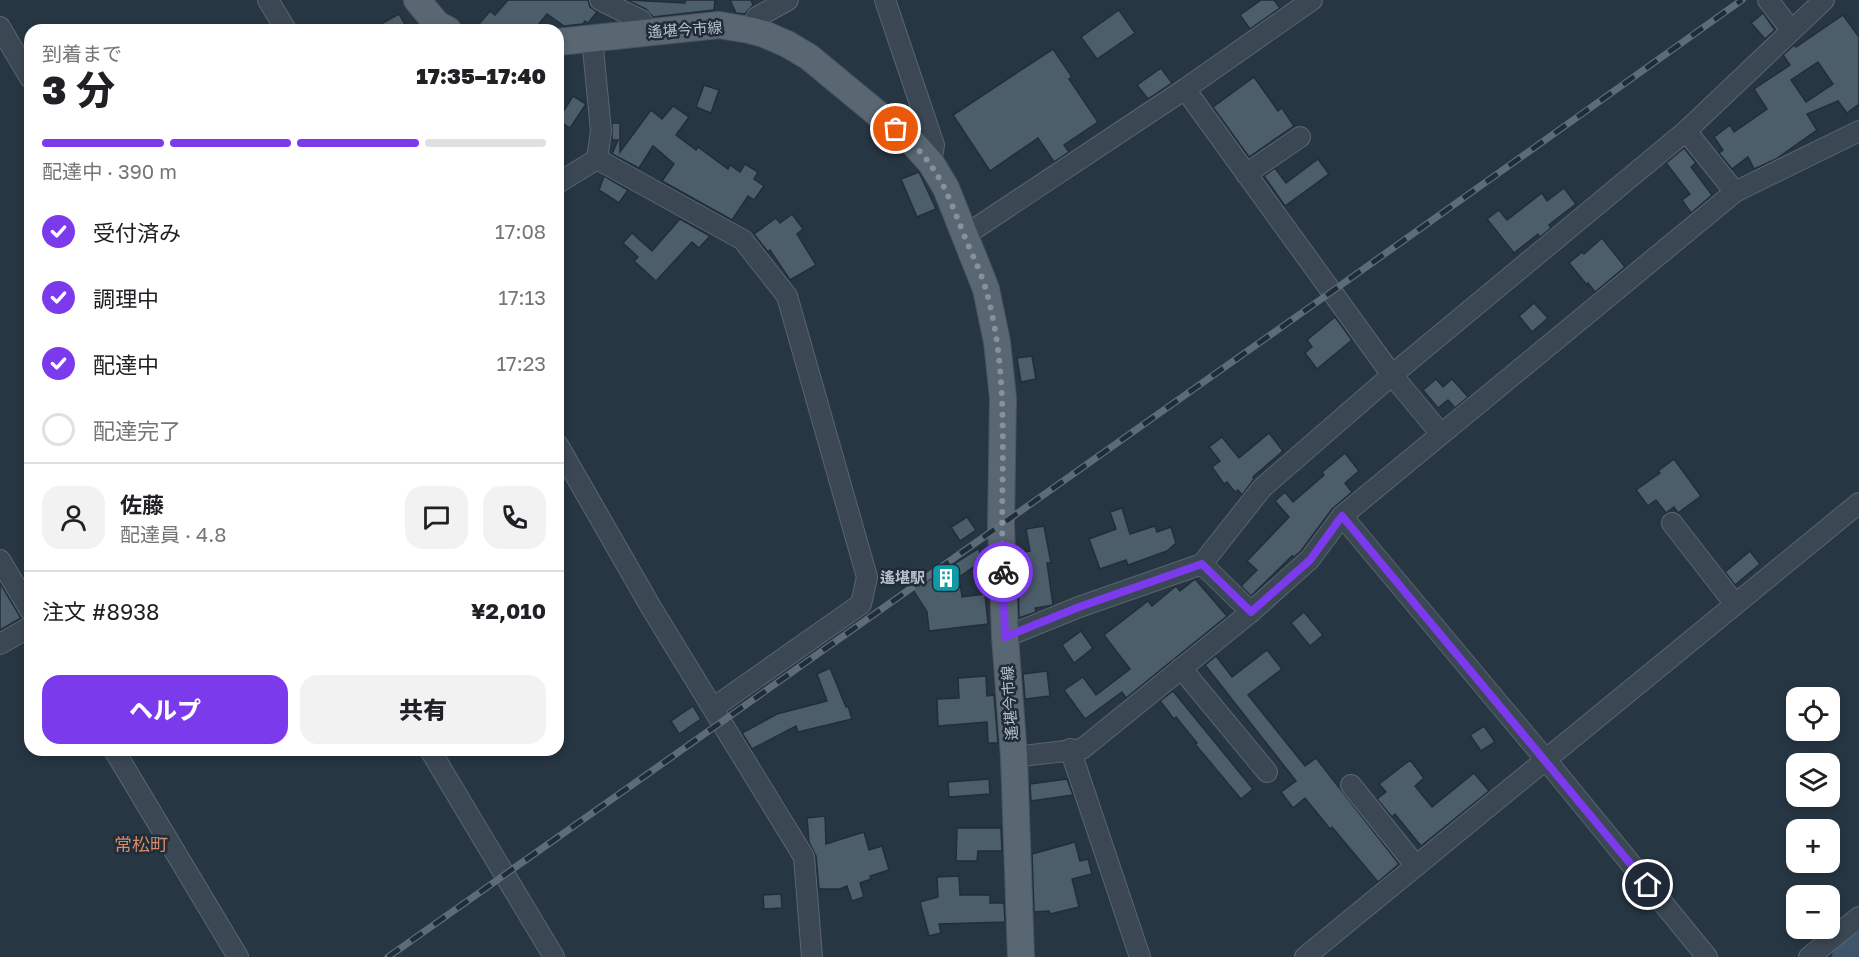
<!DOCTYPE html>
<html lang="ja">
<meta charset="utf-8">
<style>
body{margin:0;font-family:"Golos Text","Noto Sans JP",sans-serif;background:#f2f2f2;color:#202124;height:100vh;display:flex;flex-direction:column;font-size:22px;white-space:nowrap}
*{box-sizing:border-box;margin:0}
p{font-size:20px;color:#757577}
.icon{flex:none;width:33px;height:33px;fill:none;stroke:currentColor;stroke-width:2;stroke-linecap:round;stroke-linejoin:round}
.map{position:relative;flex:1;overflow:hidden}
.panel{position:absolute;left:24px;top:24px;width:540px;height:732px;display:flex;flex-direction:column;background:#fff;border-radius:18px;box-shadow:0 3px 9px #0003}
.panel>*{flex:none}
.fabs{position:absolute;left:1786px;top:687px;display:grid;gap:12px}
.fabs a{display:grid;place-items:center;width:54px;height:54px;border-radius:12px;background:#fff;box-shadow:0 3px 9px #0003;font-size:30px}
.pin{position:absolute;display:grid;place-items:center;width:51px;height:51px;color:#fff;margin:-26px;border:3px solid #fff;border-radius:50%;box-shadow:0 2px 6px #0007}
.courier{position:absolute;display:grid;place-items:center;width:60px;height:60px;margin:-30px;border:4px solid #7c3aed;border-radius:50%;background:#fff;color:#222;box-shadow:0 2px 8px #0007}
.overview em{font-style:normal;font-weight:800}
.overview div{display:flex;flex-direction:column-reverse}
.overview{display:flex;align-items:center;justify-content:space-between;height:102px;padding:0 18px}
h1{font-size:39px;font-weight:800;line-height:45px}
.bar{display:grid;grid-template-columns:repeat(4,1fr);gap:9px 6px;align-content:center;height:72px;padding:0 18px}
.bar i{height:8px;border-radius:4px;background:#e0e0e0}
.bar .on{background:#7c3aed}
.bar p{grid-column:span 4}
.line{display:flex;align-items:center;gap:15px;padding:0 18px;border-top:2px solid #e0e0e0}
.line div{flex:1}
.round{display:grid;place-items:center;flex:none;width:63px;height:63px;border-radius:18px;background:#f2f2f2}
ol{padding:0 18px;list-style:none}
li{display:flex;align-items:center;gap:18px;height:66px}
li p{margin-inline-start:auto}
li .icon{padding:6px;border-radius:50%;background:#7c3aed;color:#fff;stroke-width:4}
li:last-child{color:#757577}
li i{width:33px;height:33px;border:3px solid #e0e0e0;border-radius:50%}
.primary-button{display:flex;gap:12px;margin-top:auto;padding:12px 18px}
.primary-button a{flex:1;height:69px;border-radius:18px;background:#7c3aed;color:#fff;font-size:24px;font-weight:800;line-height:69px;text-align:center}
.primary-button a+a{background:#f2f2f2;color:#202124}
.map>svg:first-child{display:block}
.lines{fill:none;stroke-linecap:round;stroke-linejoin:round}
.river{stroke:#3d566c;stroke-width:30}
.building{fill:#4d5e6b;stroke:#222e3a;stroke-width:1.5;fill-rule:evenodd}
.minor-casing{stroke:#596570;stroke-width:22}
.major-casing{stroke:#48535f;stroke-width:28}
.minor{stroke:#3b4753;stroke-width:20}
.major{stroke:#596772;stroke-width:26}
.rail-casing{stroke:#5d6c79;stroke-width:7}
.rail{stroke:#202c38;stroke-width:4.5;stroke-dasharray:14;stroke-linecap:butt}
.done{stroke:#85919c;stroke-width:6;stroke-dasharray:0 10.8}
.route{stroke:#7c3aed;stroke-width:8}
.labels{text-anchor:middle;stroke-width:5;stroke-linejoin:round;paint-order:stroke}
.street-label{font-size:15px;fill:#b8c2cc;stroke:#202c38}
.poi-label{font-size:15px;font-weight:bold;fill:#b8c2cc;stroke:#202c38;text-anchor:end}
.quarter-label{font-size:18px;fill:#d78c69;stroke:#202c38}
</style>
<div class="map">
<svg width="1859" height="957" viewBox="0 0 1859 957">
<rect width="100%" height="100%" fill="#273643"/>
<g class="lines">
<path class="river" d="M 1847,957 L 1859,947"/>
</g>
<g class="building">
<path d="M 508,0 L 588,0 L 590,7 L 597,12 L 588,23 L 585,21 L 583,24 L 564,26 L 547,14 L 534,30 L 474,30 L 490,11 L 495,15 Z"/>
<path d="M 627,0 L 685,3 L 685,0 L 715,0 L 714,10 L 653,17 L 646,9 Z"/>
<path d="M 730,0 L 751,0 L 753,5 L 745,14 L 736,13 Z"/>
<path d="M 1261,0 L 1274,0 L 1280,8 L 1250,29 L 1240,15 Z"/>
<path d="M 1119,10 L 1135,33 L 1097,59 L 1081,37 Z"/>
<path d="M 1763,13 L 1775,30 L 1765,39 L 1751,23 Z"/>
<path d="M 399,14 L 408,30 L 370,30 Z"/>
<path d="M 1843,15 L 1859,37 L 1859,104 L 1847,113 L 1838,101 L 1807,114 L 1817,130 L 1776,159 L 1754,169 L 1748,157 L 1732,169 L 1719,153 L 1723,150 L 1714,137 L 1730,125 L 1734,132 L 1767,109 L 1754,89 L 1790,65 L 1783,55 L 1794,45 L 1796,47 ZM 1818,62 L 1833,84 L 1806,102 L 1791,80 Z"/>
<path d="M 1053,49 L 1072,77 L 1069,79 L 1098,122 L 1064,145 L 1069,152 L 1054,162 L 1038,138 L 990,171 L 953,115 Z"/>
<path d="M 1161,68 L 1172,83 L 1148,99 L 1137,85 Z"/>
<path d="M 1254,77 L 1278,111 L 1282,108 L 1294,126 L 1249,157 L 1213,107 Z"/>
<path d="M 704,85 L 719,90 L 711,113 L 696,107 Z"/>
<path d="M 573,96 L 586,104 L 570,128 L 558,120 Z"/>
<path d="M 673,106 L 689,117 L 676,135 L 696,150 L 698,147 L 728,169 L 730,165 L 740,172 L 745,164 L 758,172 L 754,179 L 764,186 L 754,200 L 748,196 L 732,220 L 662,181 L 674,164 L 653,146 L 639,168 L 612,154 L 618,140 L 612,140 L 612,123 L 620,123 L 620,152 L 651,110 L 662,119 Z"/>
<path d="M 1684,148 L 1696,163 L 1691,167 L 1712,195 L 1691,213 L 1682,200 L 1690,194 L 1666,163 Z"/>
<path d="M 1318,159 L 1329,174 L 1285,206 L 1264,176 L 1275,168 L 1286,183 Z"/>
<path d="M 919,172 L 936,209 L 917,217 L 901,179 Z"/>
<path d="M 604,176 L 628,190 L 619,203 L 599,190 Z"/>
<path d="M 1564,188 L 1576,204 L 1549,225 L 1551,228 L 1540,237 L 1538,234 L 1514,253 L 1487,219 L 1499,210 L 1507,220 L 1542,193 L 1547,201 Z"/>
<path d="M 792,214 L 803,229 L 797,234 L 816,265 L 790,280 L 770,250 L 768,252 L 754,234 L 776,218 L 780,223 Z"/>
<path d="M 680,219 L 710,236 L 699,248 L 692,242 L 656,281 L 634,261 L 638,257 L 623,243 L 632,233 L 652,251 Z"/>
<path d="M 1602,238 L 1625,267 L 1595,292 L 1588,283 L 1587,285 L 1569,263 L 1582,252 L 1584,254 Z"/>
<path d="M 1534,303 L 1548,318 L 1532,332 L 1519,316 Z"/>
<path d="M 1335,317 L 1352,340 L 1317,369 L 1305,353 L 1312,347 L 1307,340 Z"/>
<path d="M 1032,356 L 1036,379 L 1021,382 L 1017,358 Z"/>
<path d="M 1436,379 L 1443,387 L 1452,379 L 1468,397 L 1455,408 L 1448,400 L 1438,408 L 1423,390 Z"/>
<path d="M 1269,433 L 1283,451 L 1253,477 L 1254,479 L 1242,495 L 1238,490 L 1235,492 L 1227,482 L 1224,484 L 1212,467 L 1220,461 L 1209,447 L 1222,437 L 1239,458 Z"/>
<path d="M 1345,453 L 1359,471 L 1345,483 L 1352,492 L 1332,509 L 1301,551 L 1294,557 L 1292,556 L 1251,596 L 1241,586 L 1257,570 L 1247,561 L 1289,517 L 1275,501 L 1285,492 L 1293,502 L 1324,475 L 1322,472 Z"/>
<path d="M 1674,459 L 1701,496 L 1678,513 L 1674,507 L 1666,513 L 1656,500 L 1648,506 L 1636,490 L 1660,473 L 1658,471 Z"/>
<path d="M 1122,508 L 1130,534 L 1155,526 L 1157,532 L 1171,527 L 1176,543 L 1167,551 L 1128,565 L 1126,560 L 1100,569 L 1089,539 L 1116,529 L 1110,512 Z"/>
<path d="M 967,517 L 976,530 L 960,541 L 951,527 Z"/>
<path d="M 1044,526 L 1051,563 L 1047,563 L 1053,605 L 1035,608 L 1036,612 L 1019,618 L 1018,575 L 1027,574 L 1023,552 L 1030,551 L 1026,529 Z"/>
<path d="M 979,548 L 981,562 L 947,585 L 960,583 L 962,597 L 985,594 L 988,624 L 929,631 L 927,612 L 913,590 Z"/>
<path d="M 1750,551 L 1760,564 L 1735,585 L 1725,572 Z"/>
<path d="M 1195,579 L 1227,616 L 1126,698 L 1122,692 L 1085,719 L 1064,690 L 1083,677 L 1096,695 L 1130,669 L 1104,635 L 1148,601 L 1152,606 L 1176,586 L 1180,591 Z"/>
<path d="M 0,583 L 21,618 L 0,630 Z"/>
<path d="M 1304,612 L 1323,635 L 1310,646 L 1291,623 Z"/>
<path d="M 1081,631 L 1093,648 L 1074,663 L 1062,645 Z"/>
<path d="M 1267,650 L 1282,669 L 1248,695 L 1305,766 L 1316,758 L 1399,864 L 1378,882 L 1332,827 L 1330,829 L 1305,798 L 1293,808 L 1281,792 L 1296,781 L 1205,665 L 1216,656 L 1232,677 Z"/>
<path d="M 830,668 L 846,707 L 848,706 L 852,719 L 798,732 L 796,726 L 752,749 L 742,733 L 777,714 L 827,701 L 817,674 Z"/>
<path d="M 1047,671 L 1050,696 L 1025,699 L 1023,674 Z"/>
<path d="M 986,676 L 987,696 L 994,695 L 998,743 L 988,743 L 987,722 L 938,726 L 937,699 L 959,698 L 958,678 Z"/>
<path d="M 1173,691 L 1253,789 L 1241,799 L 1195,744 L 1197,743 L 1176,717 L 1174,719 L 1160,701 Z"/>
<path d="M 693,706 L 701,719 L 679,734 L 671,721 Z"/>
<path d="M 1484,726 L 1495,742 L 1481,751 L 1470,735 Z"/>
<path d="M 1410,760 L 1424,778 L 1415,786 L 1432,807 L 1474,773 L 1489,791 L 1421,846 L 1395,814 L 1392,817 L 1377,799 L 1386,792 L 1379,784 Z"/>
<path d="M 989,779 L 990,794 L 949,797 L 948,782 Z"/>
<path d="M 1067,779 L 1073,795 L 1031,801 L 1030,784 Z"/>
<path d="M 825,816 L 826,844 L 864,832 L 869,850 L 882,846 L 889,870 L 870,876 L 871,879 L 860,883 L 864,897 L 852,901 L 847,886 L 840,889 L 819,889 L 816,856 L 809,842 L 807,818 Z"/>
<path d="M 957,828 L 1001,828 L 1002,851 L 978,851 L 977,861 L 956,861 Z"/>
<path d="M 1075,842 L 1080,861 L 1088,859 L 1092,874 L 1072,879 L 1079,907 L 1050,914 L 1049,911 L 1034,912 L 1032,854 Z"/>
<path d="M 959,876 L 960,895 L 990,895 L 990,903 L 1004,903 L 1005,922 L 939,924 L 941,933 L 929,936 L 920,902 L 938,897 L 937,877 Z"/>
<path d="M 781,894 L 782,908 L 764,909 L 763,895 Z"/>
</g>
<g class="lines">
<g class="minor-casing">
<g id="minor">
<path d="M 268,0 L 286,30"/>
<path d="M 600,0 L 641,20 L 649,32"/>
<path d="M 885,0 L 934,145 L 931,163"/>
<path d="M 1768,0 L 1791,30"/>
<path d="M 0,27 L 30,78"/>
<path d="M 749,30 L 757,17 L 788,0"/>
<path d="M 1185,89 L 1392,375 L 1441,434"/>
<path d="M 1686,131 L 1735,192"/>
<path d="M 597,159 L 743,240 L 787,296 L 867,577 L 861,604 L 713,708"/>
<path d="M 1246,174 L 1300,137"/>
<path d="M 558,183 L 597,159 L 601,131 L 592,38"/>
<path d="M 964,236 L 1185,89 L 1312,0"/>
<path d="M 558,445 L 652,609 L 804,857 L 812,957"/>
<path d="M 1342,516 L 1546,760 L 1707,957"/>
<path d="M 1672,523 L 1735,604"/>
<path d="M 0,560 L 30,610"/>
<path d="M 1202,564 L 1251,612"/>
<path d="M 1005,637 L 1079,607 L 1202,564 L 1262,488 L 1392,375 L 1686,131 L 1824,0"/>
<path d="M 0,644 L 30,627"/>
<path d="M 1181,668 L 1267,772"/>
<path d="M 1070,749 L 1140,957"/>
<path d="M 114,750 L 238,957"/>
<path d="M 430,750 L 554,957"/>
<path d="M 1014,757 L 1082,749 L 1251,612 L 1310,559 L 1342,516 L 1735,192 L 1859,131"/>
<path d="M 1351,785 L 1416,866"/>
<path d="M 1305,957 L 1859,503"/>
<path d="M 1809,957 L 1859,917"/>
</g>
</g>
<g class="major-casing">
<g id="major">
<path d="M 417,0 L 437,24 L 448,30"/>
<path d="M 558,42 L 719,25 L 749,30 L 764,34 L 787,44 L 809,57 L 913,143 L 931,163 L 946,188 L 986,289 L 997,342 L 1003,398 L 1001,525 L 1005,637 L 1014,757 L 1021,957"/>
</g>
</g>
<use href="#minor" class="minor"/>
<use href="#major" class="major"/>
<g class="rail-casing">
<path id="rail" d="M 388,957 L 1310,307 L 1742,0"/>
</g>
<use href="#rail" class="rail"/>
</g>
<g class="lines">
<path class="done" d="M 896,129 C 937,163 945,187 964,235 C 971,253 981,271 986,290 C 1012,381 999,479 1003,572"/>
<path class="route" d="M 1003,572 L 1005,637 L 1079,607 L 1202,564 L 1251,612 L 1310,560 L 1342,516 L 1648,885"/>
</g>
<defs>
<g id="building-square" transform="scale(1.5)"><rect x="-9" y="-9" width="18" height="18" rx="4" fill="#0f9aa8" stroke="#202c38"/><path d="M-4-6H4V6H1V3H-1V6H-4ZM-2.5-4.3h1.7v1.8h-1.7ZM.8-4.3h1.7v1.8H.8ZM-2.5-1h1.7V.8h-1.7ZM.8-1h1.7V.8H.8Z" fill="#fff"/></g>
</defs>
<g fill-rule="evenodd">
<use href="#building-square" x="946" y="578"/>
</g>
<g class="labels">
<g class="street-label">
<text transform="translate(685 30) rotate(-4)" y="5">遙堪今市線</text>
<text transform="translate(1010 703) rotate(-94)" y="5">遙堪今市線</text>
</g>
<g class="poi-label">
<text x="925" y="583">遙堪駅</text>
</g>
<g class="quarter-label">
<text x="141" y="851">常松町</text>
</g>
</g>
</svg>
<div class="fabs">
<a><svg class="icon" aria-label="locate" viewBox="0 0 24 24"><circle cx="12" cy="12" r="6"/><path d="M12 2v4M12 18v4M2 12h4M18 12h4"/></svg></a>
<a><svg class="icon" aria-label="layers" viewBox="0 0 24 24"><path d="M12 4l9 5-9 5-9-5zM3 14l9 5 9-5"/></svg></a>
<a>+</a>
<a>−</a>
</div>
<div class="pin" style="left:896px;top:129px;background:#ea580c"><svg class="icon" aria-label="bag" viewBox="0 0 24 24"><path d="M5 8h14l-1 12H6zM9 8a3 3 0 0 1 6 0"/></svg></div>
<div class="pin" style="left:1648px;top:885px;background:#1f2937"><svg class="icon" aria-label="home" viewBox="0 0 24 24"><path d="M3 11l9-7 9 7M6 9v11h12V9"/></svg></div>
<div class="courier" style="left:1003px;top:572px"><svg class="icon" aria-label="bike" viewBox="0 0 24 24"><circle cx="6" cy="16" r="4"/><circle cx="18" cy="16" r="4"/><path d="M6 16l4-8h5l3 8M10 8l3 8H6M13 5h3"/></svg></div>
<section class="panel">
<div class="overview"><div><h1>3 分</h1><p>到着まで</p></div><em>17:35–17:40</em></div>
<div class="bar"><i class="on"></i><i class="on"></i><i class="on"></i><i></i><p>配達中 · 390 m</p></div>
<ol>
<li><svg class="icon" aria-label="check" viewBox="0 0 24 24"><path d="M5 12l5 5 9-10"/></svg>受付済み<p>17:08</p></li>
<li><svg class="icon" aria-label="check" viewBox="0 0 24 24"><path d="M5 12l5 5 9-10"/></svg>調理中<p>17:13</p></li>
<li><svg class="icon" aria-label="check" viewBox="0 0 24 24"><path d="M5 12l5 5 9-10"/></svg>配達中<p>17:23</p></li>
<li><i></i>配達完了</li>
</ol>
<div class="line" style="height:108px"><a class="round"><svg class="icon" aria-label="person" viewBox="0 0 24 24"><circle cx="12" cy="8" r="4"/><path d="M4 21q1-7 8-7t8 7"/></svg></a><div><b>佐藤</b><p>配達員 · 4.8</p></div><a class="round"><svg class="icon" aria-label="chat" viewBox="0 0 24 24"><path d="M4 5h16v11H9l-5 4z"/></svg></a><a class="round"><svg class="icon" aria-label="phone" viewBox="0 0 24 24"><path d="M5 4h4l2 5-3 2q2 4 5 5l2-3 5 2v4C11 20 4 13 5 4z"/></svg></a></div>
<div class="line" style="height:78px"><div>注文 #8938</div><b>¥2,010</b></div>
<div class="primary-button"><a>ヘルプ</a><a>共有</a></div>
</section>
</div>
